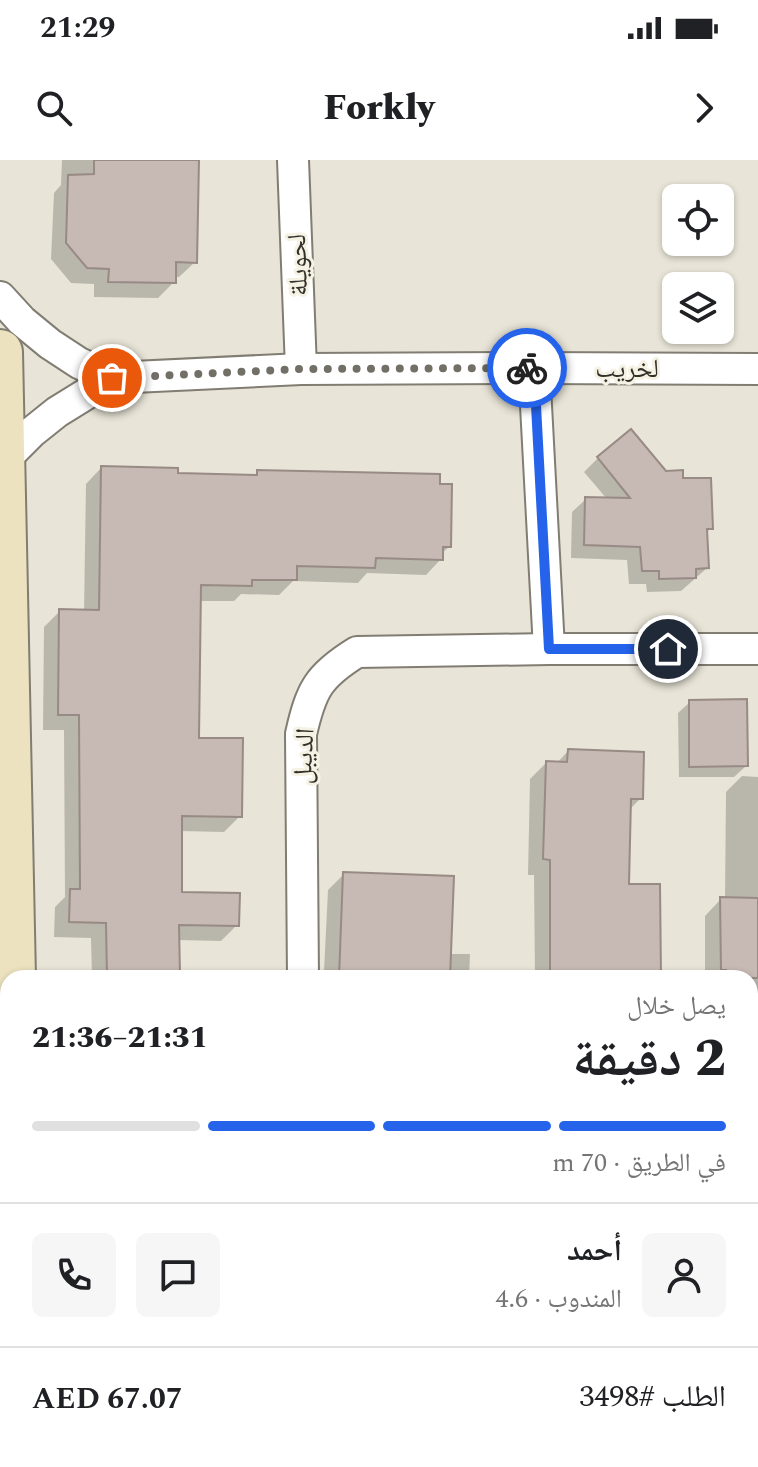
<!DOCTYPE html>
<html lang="ar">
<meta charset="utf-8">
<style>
body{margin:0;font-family:Spectral,"Noto Naskh Arabic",serif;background:#f6f6f6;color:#202124;direction:rtl;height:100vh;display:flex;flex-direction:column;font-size:30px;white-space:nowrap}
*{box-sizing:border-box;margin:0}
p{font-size:26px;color:#757577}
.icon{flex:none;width:44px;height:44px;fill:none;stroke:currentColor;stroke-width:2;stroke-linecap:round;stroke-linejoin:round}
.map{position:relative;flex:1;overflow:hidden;direction:ltr}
.side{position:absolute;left:0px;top:810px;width:758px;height:498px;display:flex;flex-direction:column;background:#fff;border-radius:24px 24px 0 0;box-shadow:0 2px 6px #0004;direction:rtl}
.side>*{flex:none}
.tools{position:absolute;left:662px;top:24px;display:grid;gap:16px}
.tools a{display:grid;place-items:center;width:72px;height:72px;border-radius:12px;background:#fff;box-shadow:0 2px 6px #0004;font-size:40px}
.pin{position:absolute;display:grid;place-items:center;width:68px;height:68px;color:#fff;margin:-34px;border:4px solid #fff;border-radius:50%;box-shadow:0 2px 8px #0007}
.courier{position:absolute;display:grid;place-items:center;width:80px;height:80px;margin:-40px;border:6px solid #2563eb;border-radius:50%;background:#fff;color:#222;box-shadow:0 2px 10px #0007}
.summary em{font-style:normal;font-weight:800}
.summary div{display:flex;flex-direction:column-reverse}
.summary{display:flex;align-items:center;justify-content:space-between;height:136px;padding:0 32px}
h1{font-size:52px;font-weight:800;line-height:60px}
.bar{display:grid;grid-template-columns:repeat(4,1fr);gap:12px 8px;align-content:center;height:96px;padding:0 32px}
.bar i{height:10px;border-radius:6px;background:#e0e0e0}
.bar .current{background:#2563eb}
.bar p{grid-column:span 4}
.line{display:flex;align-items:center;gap:20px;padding:0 32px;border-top:2px solid #e0e0e0}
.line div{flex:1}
.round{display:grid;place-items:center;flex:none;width:84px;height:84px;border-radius:12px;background:#f6f6f6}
.status{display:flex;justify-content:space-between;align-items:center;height:56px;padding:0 40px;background:#fff;direction:ltr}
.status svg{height:22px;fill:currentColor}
header{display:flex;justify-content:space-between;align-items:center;height:104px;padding:0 32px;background:#fff;font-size:36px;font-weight:800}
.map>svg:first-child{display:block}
.shadow{fill:#0003}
.building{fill:#c7b9b3;stroke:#988b85;stroke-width:2}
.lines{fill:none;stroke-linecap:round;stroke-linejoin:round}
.street-casing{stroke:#817d72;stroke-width:34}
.secondary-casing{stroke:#817d72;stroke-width:48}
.street{stroke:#fff;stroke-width:30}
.secondary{stroke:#ece2bf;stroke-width:44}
.done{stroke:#726f67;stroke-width:8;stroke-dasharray:0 14.4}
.route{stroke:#2563eb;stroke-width:10}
.labels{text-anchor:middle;stroke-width:6;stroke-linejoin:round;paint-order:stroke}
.street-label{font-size:26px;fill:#32302b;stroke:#f5f2e4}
</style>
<div class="status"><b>21:29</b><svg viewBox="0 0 49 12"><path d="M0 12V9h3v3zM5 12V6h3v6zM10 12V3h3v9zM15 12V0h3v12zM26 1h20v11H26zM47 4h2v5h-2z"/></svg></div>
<header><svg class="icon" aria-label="forward" viewBox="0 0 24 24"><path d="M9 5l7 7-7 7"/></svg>Forkly<svg class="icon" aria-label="search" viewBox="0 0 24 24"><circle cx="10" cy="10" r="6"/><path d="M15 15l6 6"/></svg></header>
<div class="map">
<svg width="758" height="1307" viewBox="0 0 758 1307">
<rect width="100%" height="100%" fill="#e8e4d7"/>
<g class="shadow">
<path d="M 62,0 L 197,0 L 195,102 L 179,117 L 174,117 L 174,122 L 158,138 L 94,137 L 94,124 L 71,123 L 51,99 L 54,33 L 61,25 Z"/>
<path d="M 598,298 L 665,314 L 681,320 L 711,368 L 705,374 L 707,408 L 681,431 L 647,432 L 646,424 L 629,424 L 627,400 L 571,398 L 572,352 L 586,339 L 607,339 L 584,312 Z"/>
<path d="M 101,308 L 176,315 L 253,317 L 258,312 L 449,387 L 441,394 L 441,399 L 426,415 L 367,413 L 358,423 L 293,421 L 279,435 L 241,434 L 234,441 L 199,441 L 197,580 L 240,656 L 224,672 L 180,671 L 181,734 L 237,765 L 221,781 L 177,780 L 178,814 L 174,818 L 92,818 L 91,778 L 54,777 L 55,747 L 65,737 L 64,570 L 43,570 L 44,467 L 60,451 L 84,452 L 86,324 Z"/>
<path d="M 690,542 L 746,606 L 734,617 L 679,617 L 678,553 Z"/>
<path d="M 568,591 L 641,638 L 628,651 L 627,726 L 659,818 L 535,818 L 534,715 L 528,715 L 530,619 L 546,603 L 557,603 Z"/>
<path d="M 742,616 L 758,617 L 758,847 L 750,847 L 750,818 L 705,818 L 705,756 L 721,739 L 725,740 L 726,632 Z"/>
<path d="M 344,714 L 449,794 L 470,794 L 469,818 L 320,818 L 324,811 L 328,730 Z"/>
<path d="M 758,1087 L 758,1128 L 750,1129 L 750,1088 Z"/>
<path d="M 758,1177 L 758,1283 L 750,1283 L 750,1187 L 754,1187 L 753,1182 Z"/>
<rect x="53" y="1300" width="56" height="7"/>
<rect x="242" y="1300" width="62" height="7"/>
<rect x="579" y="1300" width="55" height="7"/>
<path d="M 656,1300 L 678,1300 L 671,1307 Z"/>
</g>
<g class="building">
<path d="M 94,0 L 199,0 L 197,103 L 176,102 L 176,123 L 108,122 L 109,109 L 87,108 L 66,83 L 68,15 L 94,14 Z"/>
<path d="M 631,269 L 666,311 L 683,310 L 683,318 L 711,318 L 713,369 L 707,369 L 709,408 L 696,409 L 696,418 L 659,419 L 659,411 L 642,411 L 640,387 L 584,385 L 585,337 L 630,338 L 597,297 Z"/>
<path d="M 101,306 L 178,308 L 178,313 L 257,315 L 257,310 L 440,314 L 440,324 L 452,324 L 451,387 L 443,387 L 443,400 L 376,398 L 375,408 L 297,406 L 297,420 L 252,420 L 252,426 L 201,425 L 199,578 L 243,578 L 242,657 L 182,656 L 182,732 L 240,733 L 239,766 L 179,765 L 180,815 L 172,815 L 172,818 L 107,818 L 106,763 L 69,762 L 70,729 L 80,729 L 79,555 L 58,555 L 59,449 L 99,450 Z"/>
<path d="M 747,539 L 748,606 L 689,607 L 689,540 Z"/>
<path d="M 568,589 L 644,592 L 643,639 L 631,639 L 629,724 L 660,724 L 661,818 L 550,818 L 550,700 L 543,699 L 546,601 L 567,602 Z"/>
<path d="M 343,712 L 454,716 L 450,818 L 339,818 Z"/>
<path d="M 720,737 L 758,738 L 758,818 L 726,818 L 726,810 L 721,810 Z"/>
</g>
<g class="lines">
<g class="street-casing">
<g id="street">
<path d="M 293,0 L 301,209"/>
<path d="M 0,137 L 22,161 L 50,184 L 79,203 L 112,218 L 301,209 L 534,208 L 758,209"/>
<path d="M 534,208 L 549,489"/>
<path d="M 2,302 L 32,272 L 57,252 L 112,218"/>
<path d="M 303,818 L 301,574 C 311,530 318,516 357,492 L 549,489 L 758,489"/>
<path d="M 750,931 L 758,931"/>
</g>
</g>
<g class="secondary-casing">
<g id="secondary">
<path d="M 0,192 L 13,818"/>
<path d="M 23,1300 L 23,1307"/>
</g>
</g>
<use href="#street" class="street"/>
<use href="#secondary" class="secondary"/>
</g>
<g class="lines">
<path class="done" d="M 112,218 L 301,209 L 527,208"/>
<path class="route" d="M 527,208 L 534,208 L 549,489 L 668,489"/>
</g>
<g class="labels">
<g class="street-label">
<text transform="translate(297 105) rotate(-92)" y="9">لحويلة</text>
<text x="627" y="217">لخريب</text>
<text transform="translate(303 596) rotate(-87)" y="9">الديبل</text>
</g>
</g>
</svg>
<div class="tools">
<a><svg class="icon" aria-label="locate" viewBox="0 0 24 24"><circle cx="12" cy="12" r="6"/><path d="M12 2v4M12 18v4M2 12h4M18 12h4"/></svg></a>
<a><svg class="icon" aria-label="layers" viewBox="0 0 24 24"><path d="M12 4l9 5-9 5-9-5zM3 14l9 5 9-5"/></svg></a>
</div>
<div class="pin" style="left:112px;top:218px;background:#ea580c"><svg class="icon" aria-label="bag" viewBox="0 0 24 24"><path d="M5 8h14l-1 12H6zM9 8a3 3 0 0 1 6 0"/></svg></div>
<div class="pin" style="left:668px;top:489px;background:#1f2937"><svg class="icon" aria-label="home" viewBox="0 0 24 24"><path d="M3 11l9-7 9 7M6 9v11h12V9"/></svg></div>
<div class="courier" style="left:527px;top:208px"><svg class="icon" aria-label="bike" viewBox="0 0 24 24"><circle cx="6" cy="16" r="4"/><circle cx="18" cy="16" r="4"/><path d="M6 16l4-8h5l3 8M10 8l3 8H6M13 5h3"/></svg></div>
<section class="side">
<div class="summary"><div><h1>2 دقيقة</h1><p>يصل خلال</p></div><em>21:31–21:36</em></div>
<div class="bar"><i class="current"></i><i class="current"></i><i class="current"></i><i></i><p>في الطريق · 70 m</p></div>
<div class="line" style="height:144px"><a class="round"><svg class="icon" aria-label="person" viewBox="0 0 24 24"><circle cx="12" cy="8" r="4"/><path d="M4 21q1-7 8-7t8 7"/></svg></a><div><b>أحمد</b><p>المندوب · 4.6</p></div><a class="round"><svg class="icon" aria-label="chat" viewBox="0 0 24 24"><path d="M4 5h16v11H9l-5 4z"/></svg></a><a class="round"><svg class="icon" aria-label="phone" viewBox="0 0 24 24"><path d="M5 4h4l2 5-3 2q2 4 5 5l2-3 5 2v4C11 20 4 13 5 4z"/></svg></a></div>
<div class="line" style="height:104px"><div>الطلب #3498</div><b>AED 67.07</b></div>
</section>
</div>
